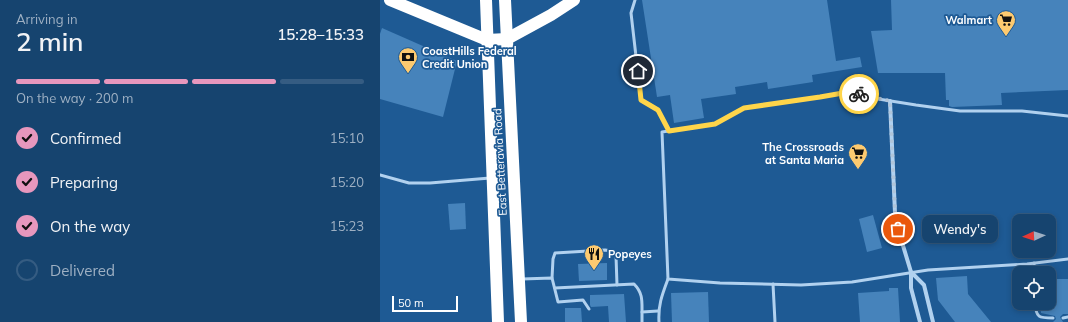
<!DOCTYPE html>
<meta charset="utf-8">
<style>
body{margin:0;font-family:Mulish,sans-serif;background:#1f4b74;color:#f1f3f6;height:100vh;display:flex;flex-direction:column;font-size:15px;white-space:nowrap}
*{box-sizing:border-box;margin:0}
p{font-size:13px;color:#9eb0c3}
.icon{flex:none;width:22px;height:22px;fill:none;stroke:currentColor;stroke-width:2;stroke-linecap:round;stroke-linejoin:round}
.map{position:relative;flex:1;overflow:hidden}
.details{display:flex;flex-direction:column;background:#16446f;width:380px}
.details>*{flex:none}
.needle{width:26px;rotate:267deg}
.fabs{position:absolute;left:632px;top:214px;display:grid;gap:8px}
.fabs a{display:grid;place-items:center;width:44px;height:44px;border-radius:8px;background:#16446f;box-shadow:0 2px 6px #0003,0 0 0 1px #355c82;font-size:20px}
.scale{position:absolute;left:12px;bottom:10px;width:66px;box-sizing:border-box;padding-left:4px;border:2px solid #fff;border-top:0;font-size:11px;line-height:14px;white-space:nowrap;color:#fff;-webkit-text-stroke:3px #1e5a94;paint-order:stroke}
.pin{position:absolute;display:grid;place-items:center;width:34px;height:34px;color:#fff;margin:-17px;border:2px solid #fff;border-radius:50%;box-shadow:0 1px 4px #0007}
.courier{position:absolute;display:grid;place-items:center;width:40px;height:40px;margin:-20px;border:3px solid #ffd54a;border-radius:50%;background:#fff;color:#222;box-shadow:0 1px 5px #0007}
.bubble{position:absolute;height:28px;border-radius:8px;background:#16446f;box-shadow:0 2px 6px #0003,0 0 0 1px #355c82;font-size:13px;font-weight:600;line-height:28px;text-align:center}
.headline em{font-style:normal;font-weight:600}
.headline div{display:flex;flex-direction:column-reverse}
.headline{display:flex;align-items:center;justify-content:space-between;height:68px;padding:0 16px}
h1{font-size:26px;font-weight:600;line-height:30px}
.bar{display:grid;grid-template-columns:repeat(4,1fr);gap:6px 4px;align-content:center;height:48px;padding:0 16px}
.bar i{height:5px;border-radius:3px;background:#355c82}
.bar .current{background:#e797bd}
.bar p{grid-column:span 4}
ol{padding:0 16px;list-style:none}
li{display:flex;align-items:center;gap:12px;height:44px}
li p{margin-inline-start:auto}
li .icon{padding:4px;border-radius:50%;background:#e797bd;color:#111;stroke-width:4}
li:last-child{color:#9eb0c3}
li i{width:22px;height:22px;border:2px solid #355c82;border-radius:50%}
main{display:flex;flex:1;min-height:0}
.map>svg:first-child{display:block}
.building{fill:#4683bb}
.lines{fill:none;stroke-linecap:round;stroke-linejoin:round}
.lane{stroke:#b1d1ef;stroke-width:3}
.street{stroke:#b1d1ef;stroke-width:4}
.highway{stroke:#fff;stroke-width:12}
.done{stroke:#b0c5da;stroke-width:4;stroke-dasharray:0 7.2}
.route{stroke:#ffd54a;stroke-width:5}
.labels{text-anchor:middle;stroke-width:3.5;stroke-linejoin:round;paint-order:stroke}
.poi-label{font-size:11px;font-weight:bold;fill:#fff;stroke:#1e5a94;text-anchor:end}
.street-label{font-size:11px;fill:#fff;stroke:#1e5a94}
</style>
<main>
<section class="details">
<div class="headline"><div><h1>2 min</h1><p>Arriving in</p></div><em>15:28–15:33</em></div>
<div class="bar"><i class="current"></i><i class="current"></i><i class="current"></i><i></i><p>On the way · 200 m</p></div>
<ol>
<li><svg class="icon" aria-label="check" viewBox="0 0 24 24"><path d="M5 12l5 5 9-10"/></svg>Confirmed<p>15:10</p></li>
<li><svg class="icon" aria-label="check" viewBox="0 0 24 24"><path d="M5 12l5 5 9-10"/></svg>Preparing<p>15:20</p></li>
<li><svg class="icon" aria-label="check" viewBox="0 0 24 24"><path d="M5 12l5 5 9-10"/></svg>On the way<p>15:23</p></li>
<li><i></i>Delivered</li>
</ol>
</section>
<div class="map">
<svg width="688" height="322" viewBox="0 0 688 322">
<rect width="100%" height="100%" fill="#1e5a94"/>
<g class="building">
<path d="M 262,0 L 447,0 L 456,61 L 480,57 L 482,67 L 432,75 L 433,82 L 388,89 L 387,82 L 355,87 L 356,94 L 321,99 L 324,118 L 294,123 L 290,95 L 277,97 Z"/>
<path d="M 511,0 L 688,0 L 688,90 L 621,93 L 622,105 L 572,107 L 569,106 L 569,100 L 566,100 L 565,73 L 498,73 L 491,31 L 512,30 Z"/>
<path d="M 2,28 L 77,61 L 63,117 L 0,99 L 0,34 Z"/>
<path d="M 85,203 L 86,229 L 70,230 L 68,204 Z"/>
<path d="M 493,215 L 502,248 L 487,252 L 479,219 Z"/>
<path d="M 227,263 L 227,280 L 199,281 L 198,264 Z"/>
<path d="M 587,276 L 588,294 L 611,322 L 575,322 L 558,300 L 556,278 Z"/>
<path d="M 669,279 L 688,279 L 688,314 L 683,314 L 680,317 L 683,322 L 673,322 L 676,319 L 675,316 L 661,313 L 660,303 L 669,303 Z"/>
<path d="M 509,288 L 518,288 L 520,322 L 480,322 L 478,293 L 509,291 Z"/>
<path d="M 328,292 L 329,322 L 292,322 L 291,293 Z"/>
<path d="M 244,294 L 246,322 L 229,322 L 228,306 L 211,307 L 210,305 L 210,295 Z"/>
<path d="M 185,308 L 201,308 L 202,322 L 185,322 Z"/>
</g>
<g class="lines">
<g class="lane">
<path d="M 255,0 L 251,13 L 261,100 L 278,110 L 289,131"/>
<path d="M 688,116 L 642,111 L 580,111 L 536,105 L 492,98 L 472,93 L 463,93 L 440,97 L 364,108 L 335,124 L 282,132 L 288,279 L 340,283 L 421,285 L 472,282 L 548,270 L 647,264 L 688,259"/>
<path d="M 0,175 L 29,183 L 50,183 L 110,178"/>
<path d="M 654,263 L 654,273"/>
<path d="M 172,278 L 173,259 L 175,253 L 225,250 L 232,251 L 236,256 L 237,285"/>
<path d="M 142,279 L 172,278 L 178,302 L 203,300 L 209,309"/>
<path d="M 393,284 L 395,322"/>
<path d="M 175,288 L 254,284 C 263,293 262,301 262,312"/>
<path d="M 655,303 C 656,318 659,318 673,318"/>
<path d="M 683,318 L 688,317"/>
<path d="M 262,322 L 262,312 L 278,311"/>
<path d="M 279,322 C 278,305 282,295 288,279"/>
</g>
<g class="street">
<path d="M 510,101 L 515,213 L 518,229 L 531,272 L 531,288 L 540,322"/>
<path d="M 531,272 L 544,285 L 553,322"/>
</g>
<g class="highway">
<path d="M 10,0 L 107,40 L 127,39 L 171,15 L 194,0"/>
<path d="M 106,0 L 118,322"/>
<path d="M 125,0 L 141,322"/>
</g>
</g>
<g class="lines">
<path class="done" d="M 479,94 L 510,101 L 515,212 L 518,229"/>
<path class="route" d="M 258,71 L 261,100 L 278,110 L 289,131 L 335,124 L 364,108 L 440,97 L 463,93 L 479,94"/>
</g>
<defs>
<g id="supermarket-pin" transform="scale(1)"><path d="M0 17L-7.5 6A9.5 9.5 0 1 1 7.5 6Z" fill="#fdca70" stroke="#1e5a94"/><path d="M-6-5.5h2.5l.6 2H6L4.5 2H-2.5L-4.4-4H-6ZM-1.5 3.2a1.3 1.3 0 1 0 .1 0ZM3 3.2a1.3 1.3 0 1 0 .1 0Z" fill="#111"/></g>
<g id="bank-pin" transform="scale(1)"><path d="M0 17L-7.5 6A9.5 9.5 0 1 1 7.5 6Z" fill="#fdca70" stroke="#1e5a94"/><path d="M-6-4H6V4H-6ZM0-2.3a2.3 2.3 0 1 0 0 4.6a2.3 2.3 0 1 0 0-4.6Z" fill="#111"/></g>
<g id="restaurant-pin" transform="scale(1)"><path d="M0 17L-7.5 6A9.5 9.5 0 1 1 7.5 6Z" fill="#fdca70" stroke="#1e5a94"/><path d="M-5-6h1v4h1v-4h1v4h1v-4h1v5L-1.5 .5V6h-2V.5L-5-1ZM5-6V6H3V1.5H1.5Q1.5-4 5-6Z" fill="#111"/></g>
</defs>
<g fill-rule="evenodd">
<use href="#supermarket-pin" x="626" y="20"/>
<use href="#bank-pin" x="28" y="57"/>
<use href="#supermarket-pin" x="478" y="153"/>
<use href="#restaurant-pin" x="214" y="254"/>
</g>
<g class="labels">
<g class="poi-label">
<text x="612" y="24">Walmart</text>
<text x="42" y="55" text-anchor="start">CoastHills Federal<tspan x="42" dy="13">Credit Union</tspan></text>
<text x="464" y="151">The Crossroads<tspan x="464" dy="13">at Santa Maria</tspan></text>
<text x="228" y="258" text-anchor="start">Popeyes</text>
</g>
<g class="street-label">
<text transform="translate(120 162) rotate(-93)" y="4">East Betteravia Road</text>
</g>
</g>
</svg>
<div class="fabs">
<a><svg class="needle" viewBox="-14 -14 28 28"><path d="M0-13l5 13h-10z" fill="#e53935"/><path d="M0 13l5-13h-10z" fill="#9eb0c3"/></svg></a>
<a><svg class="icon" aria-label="locate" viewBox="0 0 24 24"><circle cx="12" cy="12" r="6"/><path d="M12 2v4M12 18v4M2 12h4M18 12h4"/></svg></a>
</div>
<div class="scale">50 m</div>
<div class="pin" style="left:518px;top:229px;background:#ea580c"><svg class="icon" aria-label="bag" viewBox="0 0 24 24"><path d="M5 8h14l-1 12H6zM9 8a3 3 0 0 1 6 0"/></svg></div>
<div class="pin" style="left:258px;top:71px;background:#1f2937"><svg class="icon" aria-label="home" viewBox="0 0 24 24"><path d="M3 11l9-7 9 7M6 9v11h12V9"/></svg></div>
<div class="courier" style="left:479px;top:94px"><svg class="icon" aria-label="bike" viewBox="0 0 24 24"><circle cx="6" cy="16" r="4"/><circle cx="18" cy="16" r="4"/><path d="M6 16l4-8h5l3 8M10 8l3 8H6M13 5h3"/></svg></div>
<div class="bubble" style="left:542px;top:215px;width:76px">Wendy's</div>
</div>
</main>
